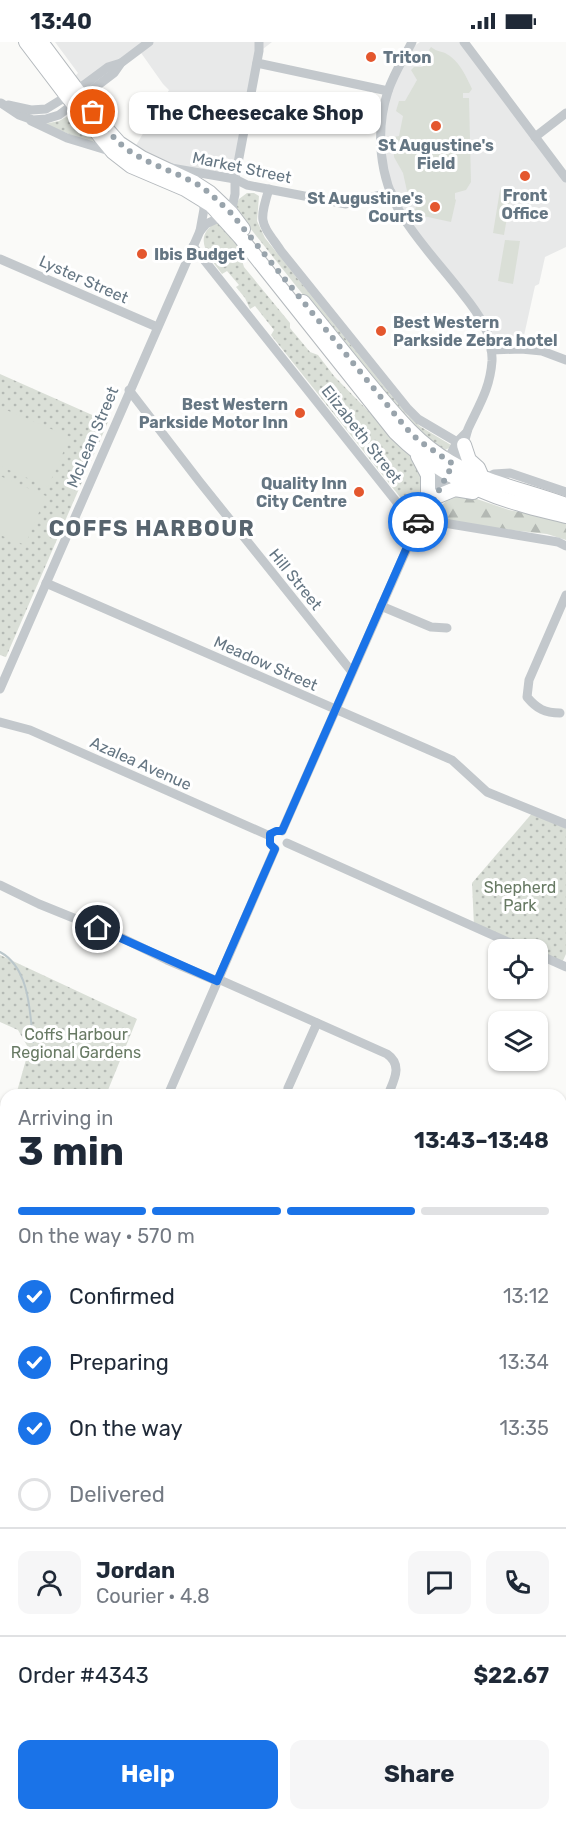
<!DOCTYPE html>
<meta charset="utf-8">
<style>
body{margin:0;font-family:Rubik,sans-serif;background:#f6f6f7;color:#1f2937;height:100vh;display:flex;flex-direction:column;font-size:22px;white-space:nowrap}
*{box-sizing:border-box;margin:0}
p{font-size:20px;color:#747a83}
.icon{flex:none;width:33px;height:33px;fill:none;stroke:currentColor;stroke-width:2;stroke-linecap:round;stroke-linejoin:round}
.map{position:relative;flex:1;overflow:hidden}
.drawer{position:absolute;left:0px;top:1047px;width:567px;height:732px;display:flex;flex-direction:column;background:#fff;border-radius:18px 18px 0 0;box-shadow:0 2px 4px #0004}
.drawer>*{flex:none}
.tools{position:absolute;left:488px;top:897px;display:grid;gap:12px}
.tools a{display:grid;place-items:center;width:60px;height:60px;border-radius:12px;background:#fff;box-shadow:0 2px 4px #0004;font-size:30px}
.pin{position:absolute;display:grid;place-items:center;width:51px;height:51px;color:#fff;margin:-26px;border:3px solid #fff;border-radius:50%;box-shadow:0 2px 6px #0007}
.courier{position:absolute;display:grid;place-items:center;width:60px;height:60px;margin:-30px;border:4px solid #1a73e8;border-radius:50%;background:#fff;color:#222;box-shadow:0 2px 8px #0007}
.bubble{position:absolute;height:42px;border-radius:12px;background:#fff;box-shadow:0 2px 4px #0004;font-size:20px;font-weight:700;line-height:42px;text-align:center}
.summary em{font-style:normal;font-weight:700}
.summary div{display:flex;flex-direction:column-reverse}
.summary{display:flex;align-items:center;justify-content:space-between;height:102px;padding:0 18px}
h1{font-size:39px;font-weight:700;line-height:45px}
.bar{display:grid;grid-template-columns:repeat(4,1fr);gap:9px 6px;align-content:center;height:72px;padding:0 18px}
.bar i{height:8px;border-radius:4px;background:#e0e1e3}
.bar .current{background:#1a73e8}
.bar p{grid-column:span 4}
.line{display:flex;align-items:center;gap:15px;padding:0 18px;border-top:2px solid #e0e1e3}
.line div{flex:1}
.round{display:grid;place-items:center;flex:none;width:63px;height:63px;border-radius:12px;background:#f6f6f7}
ol{padding:0 18px;list-style:none}
li{display:flex;align-items:center;gap:18px;height:66px}
li p{margin-inline-start:auto}
li .icon{padding:6px;border-radius:50%;background:#1a73e8;color:#fff;stroke-width:4}
li:last-child{color:#747a83}
li i{width:33px;height:33px;border:3px solid #e0e1e3;border-radius:50%}
.primary-button{display:flex;gap:12px;margin-top:auto;padding:12px 18px}
.primary-button a{flex:1;height:69px;border-radius:12px;background:#1a73e8;color:#fff;font-size:24px;font-weight:700;line-height:69px;text-align:center}
.primary-button a+a{background:#f6f6f7;color:#1f2937}
.status{display:flex;justify-content:space-between;align-items:center;height:42px;padding:0 30px;background:#fff;direction:ltr}
.status svg{height:16px;fill:currentColor}
.map>svg:first-child{display:block}
.built{fill:#e8e9e9}
.green{fill:url(#green-dots)}
.forest{fill:url(#forest-firs)}
.pitch{fill:#dadfd7}
.lines{fill:none;stroke-linecap:round;stroke-linejoin:round}
.stream{stroke:#bbc7cb;stroke-width:2}
.highway-casing{stroke:#b4b9bd;stroke-width:16}
.minor{stroke:#c3c8cc;stroke-width:9}
.highway{stroke:#fff;stroke-width:14}
.done{stroke:#99a4ac;stroke-width:6;stroke-dasharray:0 10.8}
.route{stroke:#1a73e8;stroke-width:8}
.poi-dot{fill:#e4572e;stroke:#fff;stroke-width:2}
.labels{text-anchor:middle;stroke-width:6;stroke-linejoin:round;paint-order:stroke}
.poi-label{font-size:16px;font-weight:bold;fill:#657683;stroke:#fff;text-anchor:start}
.street-label{font-size:16px;fill:#657683;stroke:#fff}
.park-label{font-size:16px;fill:#687a64;stroke:#fff}
.district-label{font-size:22px;font-weight:bold;letter-spacing:1.5px;fill:#57646e;stroke:#fff}
</style>
<div class="status"><b>13:40</b><svg viewBox="0 0 49 12"><path d="M0 12V9h3v3zM5 12V6h3v6zM10 12V3h3v9zM15 12V0h3v12zM26 1h20v11H26zM47 4h2v5h-2z"/></svg></div>
<div class="map">
<svg width="566" height="1779" viewBox="0 0 566 1779">
<defs>
<pattern id="green-dots" width="8" height="8" patternUnits="userSpaceOnUse" patternTransform="scale(1.5)"><rect width="8" height="8" fill="#dadfd7"/><path d="M2 2h.1M6 6h.1" fill="none" stroke="#b4b9b4" stroke-width="1.8" stroke-linecap="round"/></pattern>
<pattern id="forest-firs" width="22" height="20" patternUnits="userSpaceOnUse" patternTransform="scale(1.5)"><rect width="22" height="20" fill="#dadfd7"/><path d="M5 1l3.5 6h-7zM16 11l3.5 6h-7z" fill="#b4b9b4"/></pattern>
</defs>
<rect width="100%" height="100%" fill="#fafaf8"/>
<g class="built">
<path d="M 55,0 L 272,0 L 259,10 L 235,137 L 157,123 L 132,110 L 169,48 L 163,42 L 139,8 L 91,47 L 71,39 L 78,31 Z"/>
<path d="M 420,0 L 460,0 L 566,136 L 566,205 L 545,215 L 539,242 L 535,244 L 521,307 L 491,308 L 485,283 L 408,182 L 382,119 L 385,61 L 407,9 Z"/>
</g>
<g class="green">
<path d="M 73,71 L 94,100 L 86,99 L 44,82 L 59,79 Z"/>
<path d="M 247,151 L 254,151 L 259,154 L 257,179 L 265,196 L 408,374 L 421,385 L 451,403 L 451,405 L 445,408 L 441,407 L 420,392 L 351,313 L 242,176 L 236,163 L 239,157 Z"/>
<path d="M 215,181 L 219,181 L 237,202 L 244,225 L 290,281 L 290,286 L 310,310 L 318,313 L 334,334 L 417,419 L 426,445 L 421,461 L 415,463 L 404,460 L 271,293 L 274,288 L 255,264 L 250,267 L 245,256 L 236,245 L 239,243 L 227,229 L 222,232 C 211,217 191,197 215,181 Z"/>
<path d="M 0,332 L 108,380 L 6,615 L 0,613 Z"/>
<path d="M 534,769 L 566,782 L 566,912 L 561,923 L 537,912 L 537,908 L 526,907 L 474,884 L 472,841 Z"/>
<path d="M 0,913 L 137,977 L 106,1053 L 16,1053 L 29,1007 L 18,988 L 0,980 Z"/>
<path d="M 6,1089 L 6,1281 L 0,1283 L 0,1105 Z"/>
</g>
<path class="forest" d="M 457,452 L 474,456 L 509,468 L 566,479 L 566,498 L 547,492 L 492,486 L 437,476 C 440,463 445,458 457,452 Z"/>
<g class="pitch">
<path d="M 431,5 C 436,9 439,9 445,11 C 459,18 466,34 472,47 L 469,51 L 463,51 L 463,56 L 469,56 L 471,140 L 466,148 L 455,151 L 455,157 L 456,158 L 451,180 L 414,172 L 418,156 L 407,149 L 403,131 L 394,115 L 393,95 L 399,94 L 403,74 L 396,69 L 399,59 L 405,59 L 417,38 L 411,28 L 414,25 L 422,25 L 434,16 L 429,8 Z"/>
<path d="M 503,144 L 512,146 L 504,193 L 493,191 L 500,148 Z"/>
<path d="M 505,198 L 520,199 L 513,242 L 498,239 Z"/>
<path d="M 4,367 L 70,395 L 48,445 L 0,424 L 0,376 Z"/>
<path d="M 0,434 L 46,454 L 25,503 L 0,493 Z"/>
</g>
<g class="lines">
<path class="stream" d="M 0,910 C 30,926 30,971 33,1000"/>
<g class="highway-casing">
<g id="highway">
<path d="M 26,0 L 67,54 L 113,110 L 131,124 L 185,147 L 211,163 L 240,195 L 395,390 C 430,425 473,449 520,462 C 536,467 551,470 566,474"/>
<path d="M 41,0 L 103,83 L 119,101 L 142,116 L 193,140 L 210,151 L 231,171 L 243,187"/>
<path d="M 303,260 C 324,286 345,312 366,338 C 392,369 415,400 450,420 C 486,441 528,449 566,463"/>
<path d="M 464,403 L 469,418 L 478,426 L 481,433"/>
<path d="M 418,414 L 428,433 L 428,454"/>
<path d="M 436,455 L 455,447 L 473,450"/>
</g>
</g>
<g class="minor">
<path d="M 412,0 C 404,16 394,31 388,49 C 375,89 379,135 401,172 C 418,200 442,225 462,251 C 478,271 493,291 492,319 C 490,347 479,363 468,387 C 466,393 465,399 463,405 C 452,426 440,447 428,469 L 420,477"/>
<path d="M 464,0 L 566,136"/>
<path d="M 257,21 L 388,49"/>
<path d="M 1,61 L 19,73 L 33,78 L 46,77 L 59,73 L 114,31 L 121,21 L 149,0"/>
<path d="M 8,63 L 31,68 L 46,67 L 77,48 L 108,25 L 121,21"/>
<path d="M 31,79 L 67,96 L 113,110"/>
<path d="M 535,95 L 566,71"/>
<path d="M 171,126 L 235,137 L 247,143 L 346,162 L 391,150"/>
<path d="M 269,147 C 258,182 261,180 281,209 L 408,367 L 418,377 L 457,400"/>
<path d="M 231,171 L 235,152 L 235,137 L 259,9 L 259,0"/>
<path d="M 200,189 L 206,182 L 221,175"/>
<path d="M 193,204 L 399,463 L 420,477 L 558,500 L 566,504"/>
<path d="M 0,217 L 157,285"/>
<path d="M 491,308 L 521,307 L 542,309 L 566,318"/>
<path d="M 129,348 L 199,439 L 352,630"/>
<path d="M 486,436 L 494,432 L 510,431 L 566,450"/>
<path d="M 46,541 L 427,707 L 452,718 L 487,750 L 566,782"/>
<path d="M 381,564 L 431,585 L 447,586"/>
<path d="M 0,647 L 200,189 L 204,167 L 203,158"/>
<path d="M 560,671 C 545,671 537,667 527,655 L 529,638 L 566,553"/>
<path d="M 0,680 L 30,688 L 270,794"/>
<path d="M 282,789 L 420,477 L 422,466 L 457,400 L 466,391"/>
<path d="M 287,801 L 526,908"/>
<path d="M 0,843 L 39,862 L 118,894 L 167,918 L 217,939"/>
<path d="M 537,912 L 566,925"/>
<path d="M 218,937 L 387,1012 C 403,1023 394,1038 388,1053"/>
<path d="M 168,1053 L 275,807"/>
<path d="M 287,1053 L 288,1046 L 317,981"/>
<path d="M 0,1345 L 6,1347"/>
<path d="M 0,1494 L 6,1492"/>
<path d="M 561,1637 L 566,1638"/>
<path d="M 0,1666 L 3,1663"/>
<path d="M 8,1773 L 22,1779"/>
<path d="M 285,1773 L 286,1779"/>
<path d="M 54,1779 L 62,1773"/>
</g>
<use href="#highway" class="highway"/>
</g>
<g class="lines">
<path class="done" d="M 93,70 C 104,84 114,98 128,108 C 148,122 173,129 195,141 C 209,149 219,160 231,171 L 406,386 L 418,398 L 453,422 L 428,469 L 418,480"/>
<path class="route" d="M 98,886 L 217,939 L 275,807 L 270,802 L 270,792 L 276,789 L 282,789 L 418,480"/>
</g>
<g class="poi-dot">
<circle cx="371" cy="15" r="6"/>
<circle cx="436" cy="84" r="6"/>
<circle cx="525" cy="134" r="6"/>
<circle cx="435" cy="165" r="6"/>
<circle cx="142" cy="212" r="6"/>
<circle cx="381" cy="289" r="6"/>
<circle cx="300" cy="371" r="6"/>
<circle cx="359" cy="450" r="6"/>
</g>
<g class="labels">
<g class="poi-label">
<text x="383" y="21">Triton</text>
<text x="436" y="109" text-anchor="middle">St Augustine's<tspan x="436" dy="18">Field</tspan></text>
<text x="525" y="159" text-anchor="middle">Front<tspan x="525" dy="18">Office</tspan></text>
<text x="423" y="162" text-anchor="end">St Augustine's<tspan x="423" dy="18">Courts</tspan></text>
<text x="154" y="218">Ibis Budget</text>
<text x="393" y="286">Best Western<tspan x="393" dy="18">Parkside Zebra hotel</tspan></text>
<text x="288" y="368" text-anchor="end">Best Western<tspan x="288" dy="18">Parkside Motor Inn</tspan></text>
<text x="347" y="447" text-anchor="end">Quality Inn<tspan x="347" dy="18">City Centre</tspan></text>
</g>
<g class="street-label">
<text transform="translate(242 125) rotate(12)" y="6">Market Street</text>
<text transform="translate(84 237) rotate(24)" y="6">Lyster Street</text>
<text transform="translate(362 392) rotate(52)" y="6">Elizabeth Street</text>
<text transform="translate(92 395) rotate(-67)" y="6">McLean Street</text>
<text transform="translate(296 537) rotate(51)" y="6">Hill Street</text>
<text transform="translate(266 621) rotate(24)" y="6">Meadow Street</text>
<text transform="translate(141 721) rotate(24)" y="6">Azalea Avenue</text>
</g>
<g class="park-label">
<text x="520" y="851">Shepherd<tspan x="520" dy="18">Park</tspan></text>
<text x="76" y="998">Coffs Harbour<tspan x="76" dy="18">Regional Gardens</tspan></text>
</g>
<g class="district-label">
<text x="152" y="494">COFFS HARBOUR</text>
</g>
</g>
</svg>
<div class="tools">
<a><svg class="icon" aria-label="locate" viewBox="0 0 24 24"><circle cx="12" cy="12" r="6"/><path d="M12 2v4M12 18v4M2 12h4M18 12h4"/></svg></a>
<a><svg class="icon" aria-label="layers" viewBox="0 0 24 24"><path d="M12 4l9 5-9 5-9-5zM3 14l9 5 9-5"/></svg></a>
</div>
<div class="pin" style="left:93px;top:70px;background:#ea580c"><svg class="icon" aria-label="bag" viewBox="0 0 24 24"><path d="M5 8h14l-1 12H6zM9 8a3 3 0 0 1 6 0"/></svg></div>
<div class="pin" style="left:98px;top:886px;background:#1f2937"><svg class="icon" aria-label="home" viewBox="0 0 24 24"><path d="M3 11l9-7 9 7M6 9v11h12V9"/></svg></div>
<div class="courier" style="left:418px;top:480px"><svg class="icon" aria-label="car" viewBox="0 0 24 24"><path d="M5 17H2v-5l4-1 3-4h7l3 4 3 1v5h-3M9 17h6M6 11h13"/><circle cx="7" cy="17" r="2"/><circle cx="17" cy="17" r="2"/></svg></div>
<div class="bubble" style="left:129px;top:50px;width:252px">The Cheesecake Shop</div>
<section class="drawer">
<div class="summary"><div><h1>3 min</h1><p>Arriving in</p></div><em>13:43–13:48</em></div>
<div class="bar"><i class="current"></i><i class="current"></i><i class="current"></i><i></i><p>On the way · 570 m</p></div>
<ol>
<li><svg class="icon" aria-label="check" viewBox="0 0 24 24"><path d="M5 12l5 5 9-10"/></svg>Confirmed<p>13:12</p></li>
<li><svg class="icon" aria-label="check" viewBox="0 0 24 24"><path d="M5 12l5 5 9-10"/></svg>Preparing<p>13:34</p></li>
<li><svg class="icon" aria-label="check" viewBox="0 0 24 24"><path d="M5 12l5 5 9-10"/></svg>On the way<p>13:35</p></li>
<li><i></i>Delivered</li>
</ol>
<div class="line" style="height:108px"><a class="round"><svg class="icon" aria-label="person" viewBox="0 0 24 24"><circle cx="12" cy="8" r="4"/><path d="M4 21q1-7 8-7t8 7"/></svg></a><div><b>Jordan</b><p>Courier · 4.8</p></div><a class="round"><svg class="icon" aria-label="chat" viewBox="0 0 24 24"><path d="M4 5h16v11H9l-5 4z"/></svg></a><a class="round"><svg class="icon" aria-label="phone" viewBox="0 0 24 24"><path d="M5 4h4l2 5-3 2q2 4 5 5l2-3 5 2v4C11 20 4 13 5 4z"/></svg></a></div>
<div class="line" style="height:78px"><div>Order #4343</div><b>$22.67</b></div>
<div class="primary-button"><a>Help</a><a>Share</a></div>
</section>
</div>
